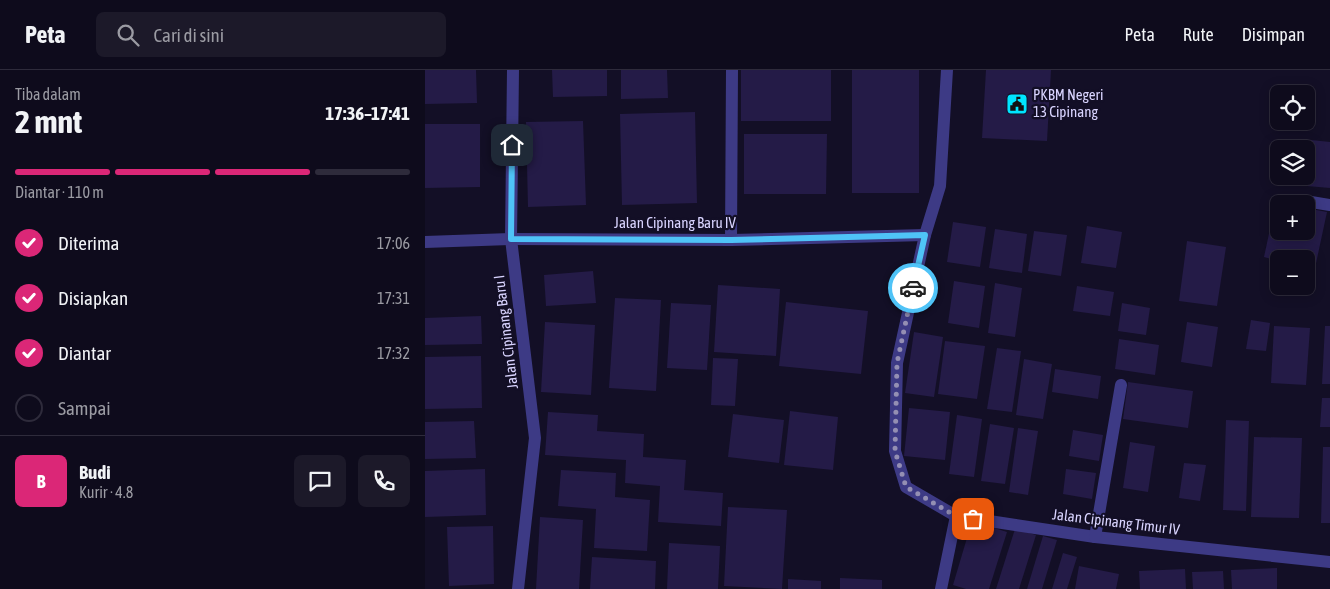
<!DOCTYPE html>
<html lang="id">
<meta charset="utf-8">
<style>
body{margin:0;font-family:"Asap Condensed",sans-serif;background:#1c1929;color:#f1f3f6;height:100vh;display:flex;flex-direction:column;font-size:19px;white-space:nowrap}
*{box-sizing:border-box;margin:0}
p{font-size:16px;color:#9b9ba3}
.icon{flex:none;width:28px;height:28px;fill:none;stroke:currentColor;stroke-width:2;stroke-linecap:round;stroke-linejoin:round}
.map{position:relative;flex:1;overflow:hidden}
.panel{display:flex;flex-direction:column;background:#0e0b1c;width:425px}
.panel>*{flex:none}
.tools{position:absolute;left:845px;top:15px;display:grid;gap:10px}
.tools a{display:grid;place-items:center;width:45px;height:45px;border-radius:8px;background:#0e0b1c;box-shadow:0 2px 12px #0003,0 0 0 1px #2e2b3b;font-size:25px}
.pin{position:absolute;display:grid;place-items:center;width:42px;height:42px;color:#fff;margin:-21px;border-radius:10px;box-shadow:0 2px 8px #0006}
.courier{position:absolute;display:grid;place-items:center;width:50px;height:50px;margin:-25px;border:4px solid #4fc3f7;border-radius:50%;background:#fff;color:#222;box-shadow:0 1px 6px #0007}
.summary em{font-style:normal;font-weight:700}
.summary div{display:flex;flex-direction:column-reverse}
.summary{display:flex;align-items:center;justify-content:space-between;height:85px;padding:0 15px}
h1{font-size:32px;font-weight:700;line-height:38px}
.bar{display:grid;grid-template-columns:repeat(4,1fr);gap:8px 5px;align-content:center;height:60px;padding:0 15px}
.bar i{height:6px;border-radius:4px;background:#2e2b3b}
.bar .selected{background:#db2777}
.bar p{grid-column:span 4}
.line{display:flex;align-items:center;gap:12px;padding:0 15px;border-top:1px solid #2e2b3b}
.line div{flex:1}
.round{display:grid;place-items:center;flex:none;width:52px;height:52px;border-radius:8px;background:#1c1929}
ol{padding:0 15px;list-style:none}
li{display:flex;align-items:center;gap:15px;height:55px}
li p{margin-inline-start:auto}
li .icon{padding:5px;border-radius:50%;background:#db2777;color:#fff;stroke-width:4}
li:last-child{color:#9b9ba3}
li i{width:28px;height:28px;border:2px solid #2e2b3b;border-radius:50%}
header{display:flex;align-items:center;gap:30px;box-sizing:border-box;height:70px;padding:0 25px;background:#0e0b1c;border-bottom:1px solid #2e2b3b}
header strong{font-size:24px}
nav{display:flex;gap:28px;margin-inline-start:auto;font-size:18px}
.search{width:350px;height:45px;background:#1c1929;display:flex;align-items:center;gap:12px;box-sizing:border-box;padding:0 18px;border-radius:8px;color:#9b9ba3;font-size:19px}
main{display:flex;flex:1;min-height:0}
.map>svg:first-child{display:block}
.building{fill:#241b47}
.lines{fill:none;stroke-linecap:round;stroke-linejoin:round}
.minor{stroke:#3d3a85;stroke-width:12}
.done{stroke:#948fb3;stroke-width:5;stroke-dasharray:0 9}
.route{stroke:#4fc3f7;stroke-width:6}
.labels{text-anchor:middle;stroke-width:4.5;stroke-linejoin:round;paint-order:stroke}
.poi-label{font-size:15px;fill:#d9d4ff;stroke:#130f26;text-anchor:start}
.street-label{font-size:15px;fill:#d9d4ff;stroke:#130f26}
</style>
<header>
<strong>Peta</strong>
<div class="search"><svg class="icon" aria-label="search" viewBox="0 0 24 24"><circle cx="10" cy="10" r="6"/><path d="M15 15l6 6"/></svg>Cari di sini</div>
<nav><a>Peta</a><a>Rute</a><a>Disimpan</a></nav>
</header>
<main>
<section class="panel">
<div class="summary"><div><h1>2 mnt</h1><p>Tiba dalam</p></div><em>17:36–17:41</em></div>
<div class="bar"><i class="selected"></i><i class="selected"></i><i class="selected"></i><i></i><p>Diantar · 110 m</p></div>
<ol>
<li><svg class="icon" aria-label="check" viewBox="0 0 24 24"><path d="M5 12l5 5 9-10"/></svg>Diterima<p>17:06</p></li>
<li><svg class="icon" aria-label="check" viewBox="0 0 24 24"><path d="M5 12l5 5 9-10"/></svg>Disiapkan<p>17:31</p></li>
<li><svg class="icon" aria-label="check" viewBox="0 0 24 24"><path d="M5 12l5 5 9-10"/></svg>Diantar<p>17:32</p></li>
<li><i></i>Sampai</li>
</ol>
<div class="line" style="height:90px"><b class="round" style="background:#db2777;color:#fff">B</b><div><b>Budi</b><p>Kurir · 4.8</p></div><a class="round"><svg class="icon" aria-label="chat" viewBox="0 0 24 24"><path d="M4 5h16v11H9l-5 4z"/></svg></a><a class="round"><svg class="icon" aria-label="phone" viewBox="0 0 24 24"><path d="M5 4h4l2 5-3 2q2 4 5 5l2-3 5 2v4C11 20 4 13 5 4z"/></svg></a></div>
</section>
<div class="map">
<svg width="905" height="519" viewBox="0 0 905 519">
<rect width="100%" height="100%" fill="#130f26"/>
<g class="building">
<path d="M 0,0 L 51,0 L 52,33 L 0,34 Z"/>
<path d="M 127,0 L 182,0 L 182,26 L 128,27 Z"/>
<path d="M 196,0 L 242,0 L 243,28 L 196,29 Z"/>
<rect x="316" y="0" width="90" height="51"/>
<rect x="427" y="0" width="67" height="123"/>
<path d="M 561,0 L 626,0 L 622,71 L 557,68 Z"/>
<path d="M 270,42 L 272,133 L 197,135 L 195,44 Z"/>
<path d="M 158,51 L 161,135 L 103,137 L 101,52 Z"/>
<path d="M 0,54 L 55,54 L 55,117 L 0,118 Z"/>
<path d="M 319,64 L 402,64 L 401,124 L 319,124 Z"/>
<path d="M 886,70 L 905,72 L 905,118 L 882,116 Z"/>
<path d="M 851,131 L 859,133 L 854,134 L 854,161 L 881,161 L 881,138 L 902,142 L 890,198 L 881,196 L 881,189 L 854,189 L 854,191 L 839,187 Z"/>
<path d="M 528,152 L 561,157 L 555,197 L 522,192 Z"/>
<path d="M 662,156 L 697,162 L 691,198 L 656,193 Z"/>
<path d="M 570,159 L 602,164 L 597,203 L 564,198 Z"/>
<path d="M 609,161 L 642,165 L 636,206 L 603,201 Z"/>
<path d="M 762,171 L 801,177 L 792,236 L 754,231 Z"/>
<path d="M 168,201 L 171,233 L 121,236 L 119,205 Z"/>
<path d="M 529,211 L 560,216 L 554,258 L 523,253 Z"/>
<path d="M 570,213 L 597,218 L 590,267 L 563,263 Z"/>
<path d="M 293,215 L 355,219 L 351,286 L 289,282 Z"/>
<path d="M 652,216 L 689,222 L 685,246 L 648,241 Z"/>
<path d="M 190,228 L 236,230 L 231,321 L 184,318 Z"/>
<path d="M 361,232 L 443,241 L 436,304 L 354,296 Z"/>
<path d="M 246,233 L 286,235 L 282,300 L 242,298 Z"/>
<path d="M 697,233 L 725,238 L 721,265 L 693,261 Z"/>
<path d="M 56,246 L 57,274 L 0,275 L 0,248 Z"/>
<path d="M 826,250 L 845,253 L 841,281 L 821,279 Z"/>
<path d="M 120,252 L 170,255 L 166,325 L 116,322 Z"/>
<path d="M 762,252 L 793,257 L 787,297 L 756,292 Z"/>
<path d="M 849,256 L 885,258 L 881,315 L 846,313 Z"/>
<path d="M 900,256 L 905,256 L 905,314 L 897,314 Z"/>
<path d="M 489,262 L 518,267 L 509,327 L 480,323 Z"/>
<path d="M 694,269 L 734,275 L 730,305 L 690,299 Z"/>
<path d="M 520,271 L 560,276 L 552,329 L 513,324 Z"/>
<path d="M 572,278 L 596,281 L 587,342 L 562,339 Z"/>
<path d="M 56,286 L 57,338 L 0,339 L 0,287 Z"/>
<path d="M 288,288 L 313,289 L 310,336 L 286,335 Z"/>
<path d="M 599,289 L 627,294 L 618,349 L 591,345 Z"/>
<path d="M 630,299 L 676,306 L 673,329 L 627,322 Z"/>
<path d="M 703,312 L 768,321 L 763,358 L 698,349 Z"/>
<path d="M 897,328 L 905,328 L 905,357 L 895,357 Z"/>
<path d="M 484,338 L 525,342 L 520,390 L 479,386 Z"/>
<path d="M 365,341 L 413,347 L 408,400 L 359,395 Z"/>
<path d="M 123,342 L 173,345 L 172,361 L 219,364 L 218,387 L 261,390 L 259,420 L 298,423 L 296,456 L 233,452 L 235,416 L 200,413 L 201,390 L 120,385 Z"/>
<path d="M 308,344 L 359,350 L 354,393 L 303,387 Z"/>
<path d="M 532,345 L 557,349 L 549,407 L 524,404 Z"/>
<path d="M 801,350 L 824,351 L 821,441 L 798,440 Z"/>
<path d="M 49,351 L 51,388 L 0,389 L 0,352 Z"/>
<path d="M 565,354 L 589,358 L 580,414 L 556,411 Z"/>
<path d="M 593,358 L 613,361 L 603,425 L 584,422 Z"/>
<path d="M 648,360 L 678,365 L 674,391 L 644,386 Z"/>
<path d="M 829,367 L 877,368 L 874,448 L 826,447 Z"/>
<path d="M 705,372 L 730,376 L 723,422 L 698,418 Z"/>
<path d="M 898,377 L 905,377 L 905,453 L 896,453 Z"/>
<path d="M 759,393 L 781,395 L 775,431 L 754,428 Z"/>
<path d="M 60,399 L 61,445 L 0,447 L 0,401 Z"/>
<path d="M 641,399 L 671,403 L 667,429 L 638,424 Z"/>
<path d="M 136,400 L 191,403 L 190,427 L 225,430 L 222,481 L 169,478 L 171,439 L 133,436 Z"/>
<path d="M 303,437 L 362,440 L 357,519 L 299,516 Z"/>
<path d="M 115,447 L 158,450 L 154,519 L 111,519 Z"/>
<path d="M 547,451 L 582,462 L 564,519 L 541,519 L 528,515 Z"/>
<path d="M 68,456 L 69,514 L 24,516 L 22,457 Z"/>
<path d="M 590,459 L 611,465 L 594,519 L 571,519 Z"/>
<path d="M 618,466 L 632,470 L 617,519 L 602,519 Z"/>
<path d="M 244,473 L 295,476 L 293,519 L 242,519 Z"/>
<path d="M 638,483 L 652,487 L 642,519 L 627,519 Z"/>
<path d="M 167,487 L 231,491 L 230,519 L 165,519 Z"/>
<path d="M 654,496 L 694,504 L 691,519 L 650,519 Z"/>
<path d="M 852,498 L 852,519 L 807,519 L 806,500 Z"/>
<path d="M 760,499 L 761,519 L 715,519 L 714,501 Z"/>
<path d="M 798,501 L 799,519 L 768,519 L 767,502 Z"/>
<path d="M 415,508 L 457,510 L 457,519 L 415,519 Z"/>
<path d="M 363,509 L 396,511 L 396,519 L 363,519 Z"/>
</g>
<g class="lines">
<g class="minor">
<path d="M 88,0 L 86,169 L 110,368 L 93,519"/>
<path d="M 522,0 L 515,116 L 500,165 L 472,293 L 470,381 L 481,417 L 531,446 L 670,467 L 905,492"/>
<path d="M 880,131 L 905,135"/>
<path d="M 306,170 L 307,0"/>
<path d="M 0,172 L 86,169 L 306,170 L 500,165"/>
<path d="M 670,467 L 696,315"/>
<path d="M 516,519 L 531,446"/>
</g>
</g>
<g class="lines">
<path class="done" d="M 488,218 L 472,293 L 470,381 L 481,417 L 531,446 L 548,449"/>
<path class="route" d="M 87,75 L 86,169 L 306,170 L 500,165 L 488,218"/>
</g>
<defs>
<g id="civic-square" transform="scale(1.125)"><rect x="-9" y="-9" width="18" height="18" rx="4" fill="#00e5ff" stroke="#130f26"/><path d="M-.6-6.5H3V-4.5H.6V-3L4-1V1h2V6H-6V1h2V-1L-.6-3ZM-1.2 2.5V6h2.4V2.5Z" fill="#111"/></g>
</defs>
<g fill-rule="evenodd">
<use href="#civic-square" x="592" y="34"/>
</g>
<g class="labels">
<g class="poi-label">
<text x="608" y="30">PKBM Negeri<tspan x="608" dy="17">13 Cipinang</tspan></text>
</g>
<g class="street-label">
<text x="250" y="158">Jalan Cipinang Baru IV</text>
<text transform="translate(81 262) rotate(-97)" y="5">Jalan Cipinang Baru I</text>
<text transform="translate(691 452) rotate(7)" y="5">Jalan Cipinang Timur IV</text>
</g>
</g>
</svg>
<div class="tools">
<a><svg class="icon" aria-label="locate" viewBox="0 0 24 24"><circle cx="12" cy="12" r="6"/><path d="M12 2v4M12 18v4M2 12h4M18 12h4"/></svg></a>
<a><svg class="icon" aria-label="layers" viewBox="0 0 24 24"><path d="M12 4l9 5-9 5-9-5zM3 14l9 5 9-5"/></svg></a>
<a>+</a>
<a>−</a>
</div>
<div class="pin" style="left:548px;top:449px;background:#ea580c"><svg class="icon" aria-label="bag" viewBox="0 0 24 24"><path d="M5 8h14l-1 12H6zM9 8a3 3 0 0 1 6 0"/></svg></div>
<div class="pin" style="left:87px;top:75px;background:#1f2937"><svg class="icon" aria-label="home" viewBox="0 0 24 24"><path d="M3 11l9-7 9 7M6 9v11h12V9"/></svg></div>
<div class="courier" style="left:488px;top:218px"><svg class="icon" aria-label="car" viewBox="0 0 24 24"><path d="M5 17H2v-5l4-1 3-4h7l3 4 3 1v5h-3M9 17h6M6 11h13"/><circle cx="7" cy="17" r="2"/><circle cx="17" cy="17" r="2"/></svg></div>
</div>
</main>
